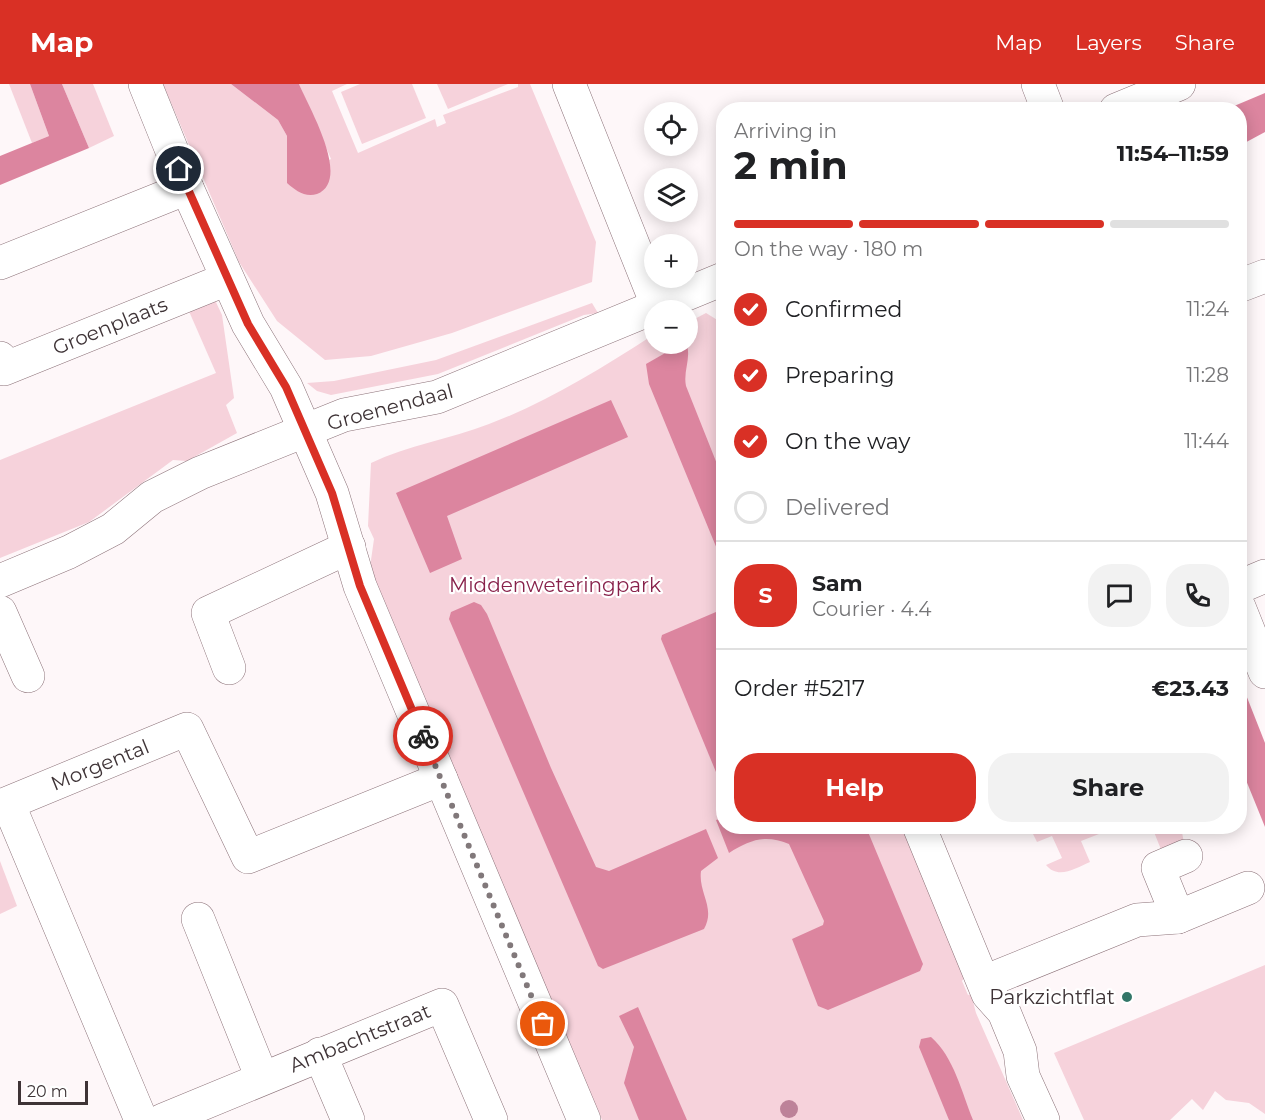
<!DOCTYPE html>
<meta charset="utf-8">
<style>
body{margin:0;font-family:Montserrat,sans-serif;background:#f2f2f2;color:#202124;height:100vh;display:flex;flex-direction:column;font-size:22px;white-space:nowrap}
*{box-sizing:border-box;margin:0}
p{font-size:20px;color:#757577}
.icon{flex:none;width:33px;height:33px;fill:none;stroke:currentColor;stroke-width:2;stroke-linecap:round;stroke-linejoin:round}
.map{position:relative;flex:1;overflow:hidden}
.sheet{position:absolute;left:716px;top:18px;width:531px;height:732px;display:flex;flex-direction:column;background:#fff;border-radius:24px;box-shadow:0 3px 15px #0003}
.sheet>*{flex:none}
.tools{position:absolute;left:644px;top:18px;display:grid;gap:12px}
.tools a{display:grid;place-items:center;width:54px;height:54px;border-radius:50%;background:#fff;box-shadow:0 3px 15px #0003;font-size:30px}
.scale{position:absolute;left:18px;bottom:15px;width:70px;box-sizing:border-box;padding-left:6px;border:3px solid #3e3336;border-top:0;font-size:16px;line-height:21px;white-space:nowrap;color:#3e3336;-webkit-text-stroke:4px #fff;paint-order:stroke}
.pin{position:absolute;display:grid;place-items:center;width:51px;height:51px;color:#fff;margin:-26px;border:3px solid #fff;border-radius:50%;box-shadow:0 2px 6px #0007}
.courier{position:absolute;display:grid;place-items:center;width:60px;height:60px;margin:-30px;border:4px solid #d93025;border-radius:50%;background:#fff;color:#222;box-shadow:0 2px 8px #0007}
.head em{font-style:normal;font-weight:700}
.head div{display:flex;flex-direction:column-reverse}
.head{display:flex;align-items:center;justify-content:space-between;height:102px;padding:0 18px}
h1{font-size:39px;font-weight:700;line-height:45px}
.bar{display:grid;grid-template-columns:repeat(4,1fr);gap:9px 6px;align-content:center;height:72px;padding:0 18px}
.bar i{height:8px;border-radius:4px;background:#e0e0e0}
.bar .selected{background:#d93025}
.bar p{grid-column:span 4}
.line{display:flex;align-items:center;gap:15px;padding:0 18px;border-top:2px solid #e0e0e0}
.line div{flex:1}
.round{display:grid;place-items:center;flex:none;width:63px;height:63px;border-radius:24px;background:#f2f2f2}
ol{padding:0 18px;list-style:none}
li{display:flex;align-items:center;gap:18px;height:66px}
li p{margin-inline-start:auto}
li .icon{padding:6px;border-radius:50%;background:#d93025;color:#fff;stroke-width:4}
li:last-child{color:#757577}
li i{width:33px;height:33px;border:3px solid #e0e0e0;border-radius:50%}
.button{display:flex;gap:12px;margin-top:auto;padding:12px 18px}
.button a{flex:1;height:69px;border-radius:24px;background:#d93025;color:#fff;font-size:24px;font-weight:700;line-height:69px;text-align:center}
.button a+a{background:#f2f2f2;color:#202124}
header{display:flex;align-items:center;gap:36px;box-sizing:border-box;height:84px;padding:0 30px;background:#d93025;color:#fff}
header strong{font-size:28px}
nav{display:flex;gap:33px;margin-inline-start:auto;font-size:21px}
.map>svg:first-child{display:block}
.green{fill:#f6d2db}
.water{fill:#dc859f}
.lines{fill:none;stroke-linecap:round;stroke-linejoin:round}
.minor-casing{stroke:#8c7279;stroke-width:34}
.minor{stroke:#fff;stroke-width:33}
.tree{fill:#bd8299}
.done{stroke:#81787a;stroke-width:6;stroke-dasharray:0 10.8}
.route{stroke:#d93025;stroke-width:8}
.poi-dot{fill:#337769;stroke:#fff;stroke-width:2}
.labels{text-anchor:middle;stroke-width:4.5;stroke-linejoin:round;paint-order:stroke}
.street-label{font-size:20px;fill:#3e3336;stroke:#fff}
.park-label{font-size:20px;fill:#88224b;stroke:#fff}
.poi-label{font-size:20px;fill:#3e3336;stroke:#fff;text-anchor:end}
</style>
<header>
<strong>Map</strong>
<nav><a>Map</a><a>Layers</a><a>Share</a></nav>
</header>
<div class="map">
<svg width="1265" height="1036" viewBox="0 0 1265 1036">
<rect width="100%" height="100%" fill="#fef7f9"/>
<g class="green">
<path d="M 9,0 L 30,0 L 49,52 L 32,59 Z"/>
<path d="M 62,0 L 93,0 L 114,52 L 89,64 Z"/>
<path d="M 163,0 L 231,0 L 278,36 L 287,52 L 287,99 L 331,75 L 299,0 L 347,0 L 332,7 L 358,69 L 435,35 L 437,43 L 446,39 L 443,31 L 518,3 L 518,0 L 530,0 L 596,158 L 592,198 L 452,249 L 371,272 L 325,276 L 277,237 L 239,178 Z"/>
<path d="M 360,0 L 412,0 L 426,34 L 362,60 L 341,8 Z"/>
<path d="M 437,0 L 508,0 L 448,25 Z"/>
<path d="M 214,214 L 222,231 L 234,314 L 226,321 L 237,349 L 187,377 L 173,376 L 89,438 L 0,474 L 0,376 L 216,289 L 188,225 Z"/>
<path d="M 592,219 L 598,229 L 584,231 L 438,290 L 331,311 L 317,307 L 307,299 L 334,297 L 436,276 Z"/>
<path d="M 706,229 L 719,237 L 723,251 L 723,742 L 902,743 L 964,894 L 962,897 L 968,911 L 971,910 L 976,929 L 1023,1036 L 602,1036 L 369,490 L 374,455 L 368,442 L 371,379 C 408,361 450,355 489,340 C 545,319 599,286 650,253 L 654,252 L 654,260 L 687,260 L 687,239 Z"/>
<path d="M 1049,743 L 1049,742 L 1117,743 L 1081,757 L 1090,778 C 1076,784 1058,796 1046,781 L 1062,774 L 1052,752 L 1037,758 L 1033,750 Z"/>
<path d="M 1152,743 L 1181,743 L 1184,759 L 1162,768 Z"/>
<path d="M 0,777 L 17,822 L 0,830 Z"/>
<path d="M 1265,881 L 1265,1030 L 1249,1019 L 1226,1016 L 1215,1007 L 1203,1026 L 1192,1015 L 1170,1036 L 1084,1036 L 1054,969 Z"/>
</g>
<g class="water">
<path d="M 30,0 L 62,0 L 89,64 L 0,101 L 0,72 L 49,52 Z"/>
<path d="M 231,0 L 299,0 C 309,24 352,96 317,110 C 305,114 295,106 287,99 L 287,52 L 278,36 Z"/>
<path d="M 1265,9 L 1265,48 L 1239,62 L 1239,26 L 1227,25 Z"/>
<path d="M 681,260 L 687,262 C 691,274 683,288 686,302 L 723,395 L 723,468 L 717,465 L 649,300 L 646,280 Z"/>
<path d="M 611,316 L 628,353 L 447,432 L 462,475 L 430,489 L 396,409 Z"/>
<path d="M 474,518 L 481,521 L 487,530 L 551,684 L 596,783 L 609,787 L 706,745 L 718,774 L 701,787 C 698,809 716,824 704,845 L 603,885 L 598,882 L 449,535 L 451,528 Z"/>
<path d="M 723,525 L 723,705 L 661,555 L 662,551 Z"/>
<path d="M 1239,593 L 1265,659 L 1265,743 L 1239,679 Z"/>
<path d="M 723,734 L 723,742 L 866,743 L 923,880 L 920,887 L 828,926 L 818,922 L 792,855 L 823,841 L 824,837 L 789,760 C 765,750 750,756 729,769 L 716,736 Z"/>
<path d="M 638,923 L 687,1036 L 639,1036 L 624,999 L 634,963 L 619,932 Z"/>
<path d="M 931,953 C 954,973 962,1009 973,1036 L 949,1036 L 919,963 L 921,955 Z"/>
</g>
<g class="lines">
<g class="minor-casing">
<g id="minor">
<path d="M 145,0 L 187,104 L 248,240 L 286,303 L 332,409 L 360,502 L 584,1036"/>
<path d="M 569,0 L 658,223"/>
<path d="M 1038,0 L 1048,26"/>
<path d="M 1116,26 L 1179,0"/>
<path d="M 0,179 L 187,104"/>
<path d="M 1239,202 L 1265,192"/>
<path d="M 0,274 L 4,285 L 227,195"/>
<path d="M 0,497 L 69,468 L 113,445 L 152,413 L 200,389 L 344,331 L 437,313 L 723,195"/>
<path d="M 1239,503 L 1265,492"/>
<path d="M 1239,523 L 1265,588"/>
<path d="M 0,528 L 28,592"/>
<path d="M 229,584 L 208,529 L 349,463"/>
<path d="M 919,742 L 988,910 L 1004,928 L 1020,967 L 1023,992 L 1043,1036"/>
<path d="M 1178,833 L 1158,784 L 1186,772"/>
<path d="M 198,835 L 262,994"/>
<path d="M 984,898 L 1137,836 L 1178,833 L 1248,804"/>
<path d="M 320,970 L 348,1036"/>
<path d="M 141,1036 L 8,719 L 187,645 L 248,773 L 441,695"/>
<path d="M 163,1036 L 442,921 L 491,1036"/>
</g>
</g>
<use href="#minor" class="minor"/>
</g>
<circle class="tree" cx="789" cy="1025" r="9"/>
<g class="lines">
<path class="done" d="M 423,652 L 543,940"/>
<path class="route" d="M 179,85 L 248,240 L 286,303 L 332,409 L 360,502 L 423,652"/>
</g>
<circle class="poi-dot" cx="1127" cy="913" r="6"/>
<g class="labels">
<g class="street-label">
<text transform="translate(110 242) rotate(-22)" y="7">Groenplaats</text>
<text transform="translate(390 323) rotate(-15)" y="7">Groenendaal</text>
<text transform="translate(100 681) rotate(-22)" y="7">Morgental</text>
<text transform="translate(360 954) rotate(-22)" y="7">Ambachtstraat</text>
</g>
<g class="park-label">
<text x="555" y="508">Middenweteringpark</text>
</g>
<g class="poi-label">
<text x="1115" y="920">Parkzichtflat</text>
</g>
</g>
</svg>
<div class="tools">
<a><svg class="icon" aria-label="locate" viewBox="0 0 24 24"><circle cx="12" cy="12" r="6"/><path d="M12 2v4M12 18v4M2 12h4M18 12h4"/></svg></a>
<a><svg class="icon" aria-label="layers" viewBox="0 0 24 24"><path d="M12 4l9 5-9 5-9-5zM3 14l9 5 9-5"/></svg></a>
<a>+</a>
<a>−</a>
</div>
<div class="scale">20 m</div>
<div class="pin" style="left:543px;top:940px;background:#ea580c"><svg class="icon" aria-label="bag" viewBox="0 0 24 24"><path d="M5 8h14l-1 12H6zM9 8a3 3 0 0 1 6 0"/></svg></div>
<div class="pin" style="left:179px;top:85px;background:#1f2937"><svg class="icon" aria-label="home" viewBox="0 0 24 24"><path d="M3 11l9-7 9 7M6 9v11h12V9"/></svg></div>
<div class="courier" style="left:423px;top:652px"><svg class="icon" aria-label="bike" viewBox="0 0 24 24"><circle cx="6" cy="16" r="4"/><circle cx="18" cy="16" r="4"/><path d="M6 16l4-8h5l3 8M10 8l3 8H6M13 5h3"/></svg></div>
<section class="sheet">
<div class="head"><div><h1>2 min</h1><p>Arriving in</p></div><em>11:54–11:59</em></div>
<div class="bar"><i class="selected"></i><i class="selected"></i><i class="selected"></i><i></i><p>On the way · 180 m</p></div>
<ol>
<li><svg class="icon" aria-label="check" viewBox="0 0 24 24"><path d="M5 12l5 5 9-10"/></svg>Confirmed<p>11:24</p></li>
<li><svg class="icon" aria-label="check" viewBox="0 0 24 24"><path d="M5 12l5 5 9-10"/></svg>Preparing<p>11:28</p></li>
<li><svg class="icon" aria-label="check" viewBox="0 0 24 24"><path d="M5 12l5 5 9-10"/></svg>On the way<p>11:44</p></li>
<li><i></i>Delivered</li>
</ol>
<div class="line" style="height:108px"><b class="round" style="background:#d93025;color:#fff">S</b><div><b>Sam</b><p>Courier · 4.4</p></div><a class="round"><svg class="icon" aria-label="chat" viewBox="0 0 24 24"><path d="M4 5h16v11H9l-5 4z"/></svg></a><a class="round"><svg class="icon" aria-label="phone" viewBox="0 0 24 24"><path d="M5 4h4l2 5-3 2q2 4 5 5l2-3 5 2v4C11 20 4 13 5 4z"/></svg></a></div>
<div class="line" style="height:78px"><div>Order #5217</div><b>€23.43</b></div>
<div class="button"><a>Help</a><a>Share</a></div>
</section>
</div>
